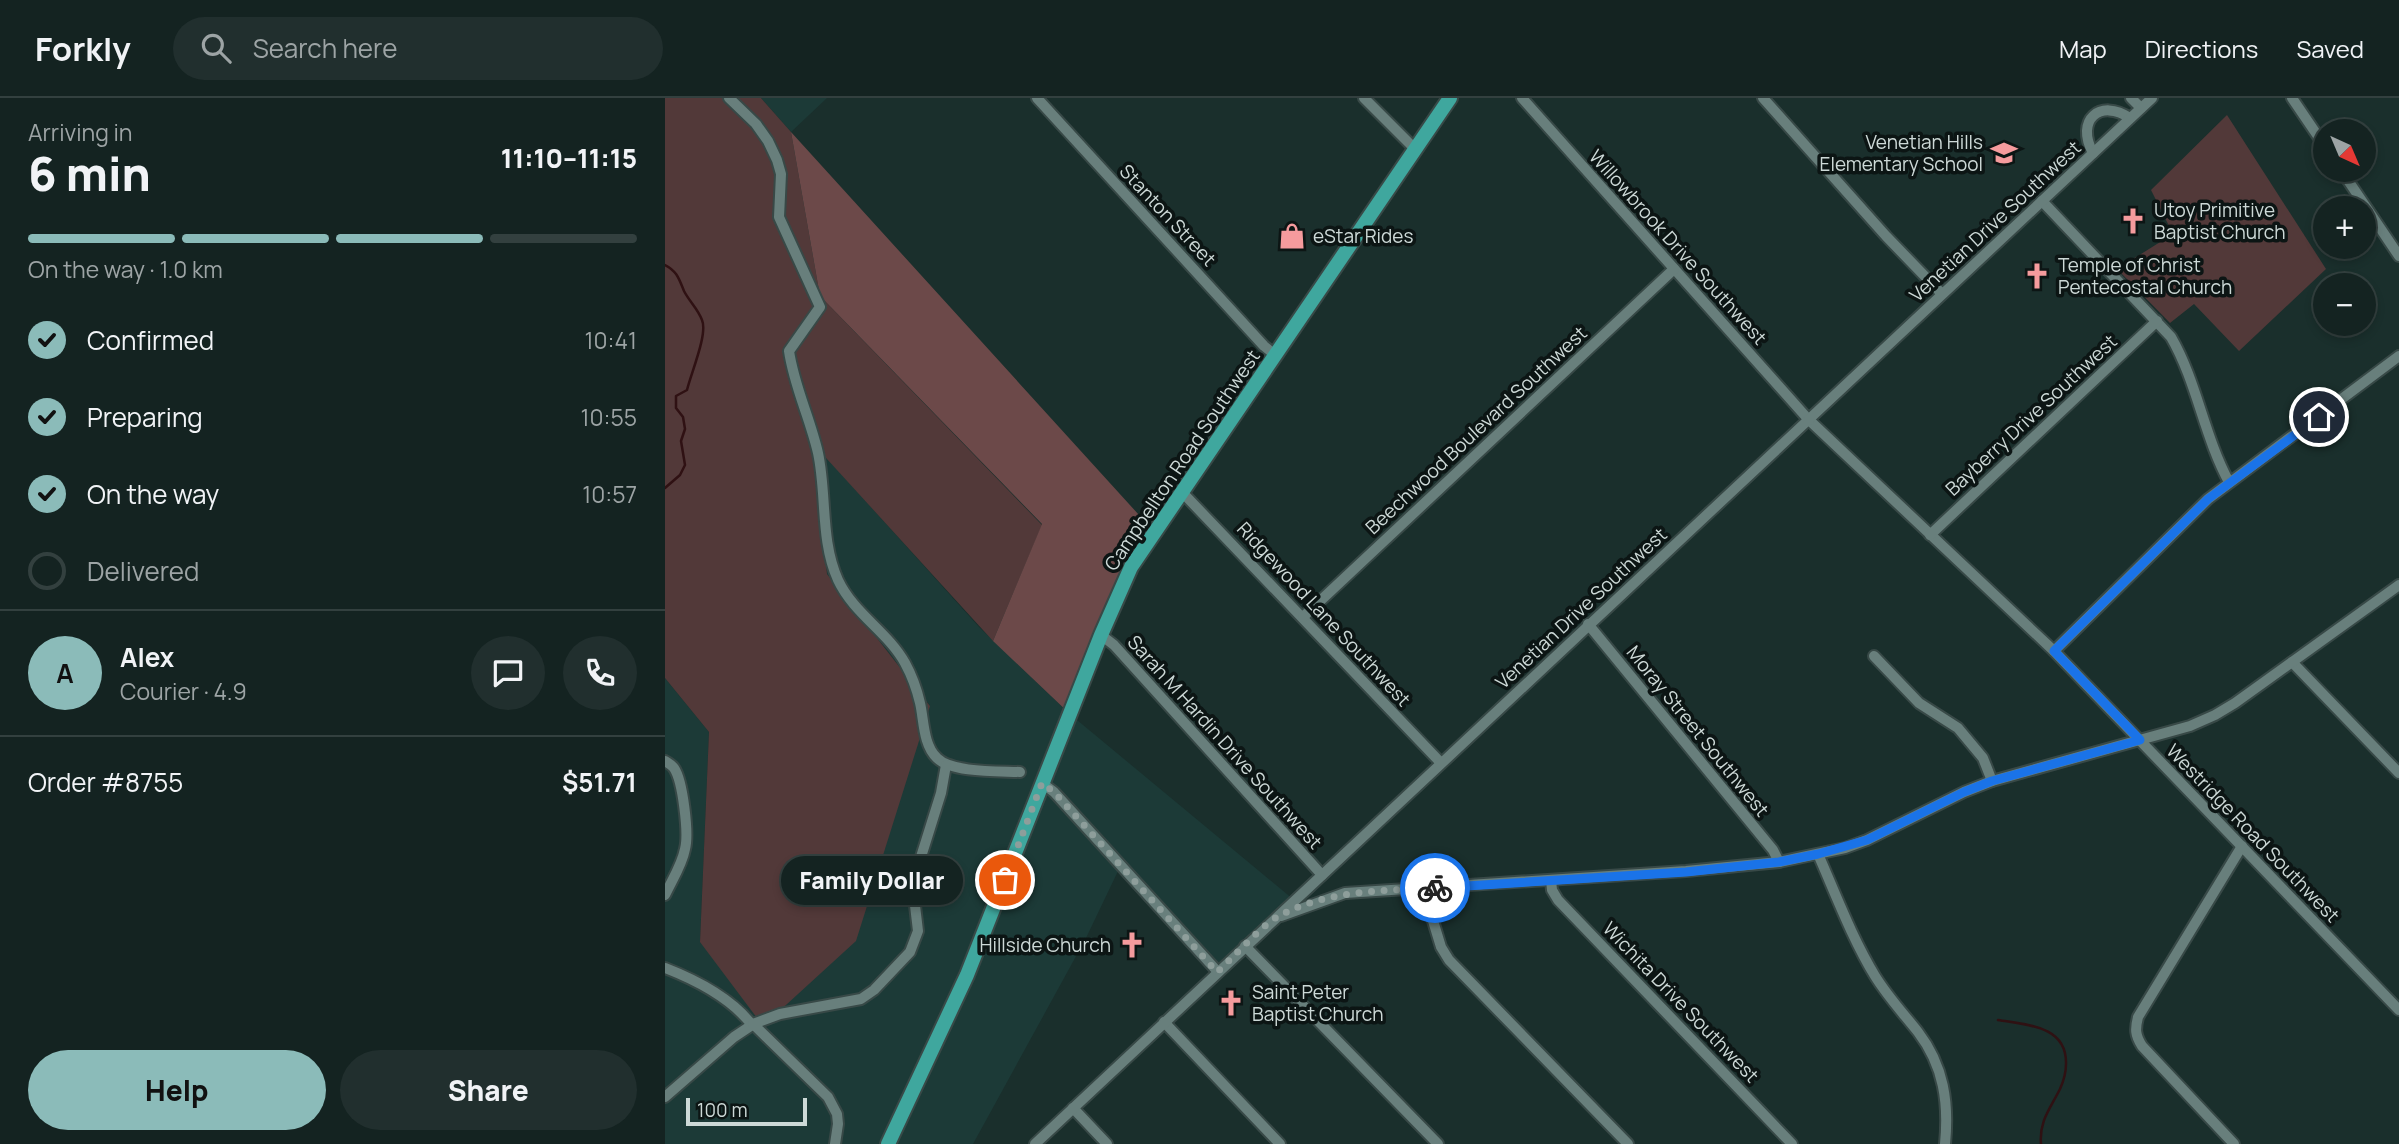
<!DOCTYPE html>
<meta charset="utf-8">
<style>
body{margin:0;font-family:Manrope,sans-serif;background:#212f2e;color:#f1f3f6;height:100vh;display:flex;flex-direction:column;font-size:26px;white-space:nowrap}
*{box-sizing:border-box;margin:0}
p{font-size:23px;color:#9da4a5}
.icon{flex:none;width:38px;height:38px;fill:none;stroke:currentColor;stroke-width:2;stroke-linecap:round;stroke-linejoin:round}
.map{position:relative;flex:1;overflow:hidden}
.details{display:flex;flex-direction:column;background:#142321;width:665px}
.details>*{flex:none}
.needle{width:46px;rotate:136deg}
.tools{position:absolute;left:1648px;top:21px;display:grid;gap:14px}
.tools a{display:grid;place-items:center;width:63px;height:63px;border-radius:50%;background:#142321;box-shadow:0 4px 10px #0003,0 0 0 2px #33403f;font-size:35px}
.scale{position:absolute;left:21px;bottom:18px;width:121px;box-sizing:border-box;padding-left:7px;border:4px solid #cdd9d7;border-top:0;font-size:19px;line-height:24px;white-space:nowrap;color:#cdd9d7;-webkit-text-stroke:5px #0c1514;paint-order:stroke}
.pin{position:absolute;display:grid;place-items:center;width:60px;height:60px;color:#fff;margin:-30px;border:4px solid #fff;border-radius:50%;box-shadow:0 2px 7px #0007}
.courier{position:absolute;display:grid;place-items:center;width:70px;height:70px;margin:-35px;border:5px solid #1a73e8;border-radius:50%;background:#fff;color:#222;box-shadow:0 2px 9px #0007}
.bubble{position:absolute;height:49px;border-radius:24px;background:#142321;box-shadow:0 4px 10px #0003,0 0 0 2px #33403f;font-size:23px;font-weight:800;line-height:49px;text-align:center}
.summary em{font-style:normal;font-weight:800}
.summary div{display:flex;flex-direction:column-reverse}
.summary{display:flex;align-items:center;justify-content:space-between;height:119px;padding:0 28px}
h1{font-size:46px;font-weight:800;line-height:52px}
.bar{display:grid;grid-template-columns:repeat(4,1fr);gap:10px 7px;align-content:center;height:84px;padding:0 28px}
.bar i{height:9px;border-radius:5px;background:#33403f}
.bar .on{background:#8bbbb9}
.bar p{grid-column:span 4}
.line{display:flex;align-items:center;gap:18px;padding:0 28px;border-top:2px solid #33403f}
.line div{flex:1}
.round{display:grid;place-items:center;flex:none;width:74px;height:74px;border-radius:37px;background:#212f2e}
ol{padding:0 28px;list-style:none}
li{display:flex;align-items:center;gap:21px;height:77px}
li p{margin-inline-start:auto}
li .icon{padding:7px;border-radius:50%;background:#8bbbb9;color:#111;stroke-width:4}
li:last-child{color:#9da4a5}
li i{width:38px;height:38px;border:4px solid #33403f;border-radius:50%}
.action{display:flex;gap:14px;margin-top:auto;padding:14px 28px}
.action a{flex:1;height:80px;border-radius:42px;background:#8bbbb9;color:#111;font-size:28px;font-weight:800;line-height:80px;text-align:center}
.action a+a{background:#212f2e;color:#f1f3f6}
header{display:flex;align-items:center;gap:42px;box-sizing:border-box;height:98px;padding:0 35px;background:#142321;border-bottom:2px solid #33403f}
header strong{font-size:33px}
nav{display:flex;gap:38px;margin-inline-start:auto;font-size:24px}
.search{width:490px;height:63px;background:#212f2e;display:flex;align-items:center;gap:18px;box-sizing:border-box;padding:0 24px;border-radius:38px;color:#9da4a5;font-size:26px}
main{display:flex;flex:1;min-height:0}
.map>svg:first-child{display:block}
.built{fill:#1c3a37}
.green{fill:#523939}
.forest{fill:#6c4949}
.lines{fill:none;stroke-linecap:round;stroke-linejoin:round}
.stream{stroke:#2f1113;stroke-width:2.5}
.minor-casing{stroke:#384947;stroke-width:14}
.major-casing{stroke:#384947;stroke-width:18}
.minor{stroke:#687f7c;stroke-width:10}
.major{stroke:#3fa79e;stroke-width:14}
.done{stroke:#8e9e9b;stroke-width:7;stroke-dasharray:0 12.6}
.route{stroke:#1a73e8;stroke-width:9}
.labels{text-anchor:middle;stroke-width:7;stroke-linejoin:round;paint-order:stroke}
.poi-label{font-size:19px;fill:#cdd9d7;stroke:#0c1514;text-anchor:start}
.street-label{font-size:19px;fill:#cdd9d7;stroke:#0c1514}
</style>
<header>
<strong>Forkly</strong>
<div class="search"><svg class="icon" aria-label="search" viewBox="0 0 24 24"><circle cx="10" cy="10" r="6"/><path d="M15 15l6 6"/></svg>Search here</div>
<nav><a>Map</a><a>Directions</a><a>Saved</a></nav>
</header>
<main>
<section class="details">
<div class="summary"><div><h1>6 min</h1><p>Arriving in</p></div><em>11:10–11:15</em></div>
<div class="bar"><i class="on"></i><i class="on"></i><i class="on"></i><i></i><p>On the way · 1.0 km</p></div>
<ol>
<li><svg class="icon" aria-label="check" viewBox="0 0 24 24"><path d="M5 12l5 5 9-10"/></svg>Confirmed<p>10:41</p></li>
<li><svg class="icon" aria-label="check" viewBox="0 0 24 24"><path d="M5 12l5 5 9-10"/></svg>Preparing<p>10:55</p></li>
<li><svg class="icon" aria-label="check" viewBox="0 0 24 24"><path d="M5 12l5 5 9-10"/></svg>On the way<p>10:57</p></li>
<li><i></i>Delivered</li>
</ol>
<div class="line" style="height:126px"><b class="round" style="background:#8bbbb9;color:#111">A</b><div><b>Alex</b><p>Courier · 4.9</p></div><a class="round"><svg class="icon" aria-label="chat" viewBox="0 0 24 24"><path d="M4 5h16v11H9l-5 4z"/></svg></a><a class="round"><svg class="icon" aria-label="phone" viewBox="0 0 24 24"><path d="M5 4h4l2 5-3 2q2 4 5 5l2-3 5 2v4C11 20 4 13 5 4z"/></svg></a></div>
<div class="line" style="height:91px"><div>Order #8755</div><b>$51.71</b></div>
<div class="action"><a>Help</a><a>Share</a></div>
</section>
<div class="map">
<svg width="1734" height="1046" viewBox="0 0 1734 1046">
<rect width="100%" height="100%" fill="#1a2f2c"/>
<g class="built">
<path d="M 96,0 L 162,0 L 126,34 Z"/>
<path d="M 151,348 L 314,529 L 406,617 L 629,802 L 549,874 L 454,771 L 421,840 L 308,1046 L 0,1046 L 0,580 L 44,634 L 35,844 L 265,608 L 162,476 Z"/>
</g>
<g class="green">
<path d="M 0,0 L 96,0 L 126,34 L 155,198 L 377,427 L 328,543 L 151,349 L 162,476 L 265,608 L 191,843 L 98,928 L 35,844 L 44,634 L 0,580 Z"/>
<path d="M 1562,17 L 1661,171 L 1574,253 L 1529,206 L 1505,225 L 1452,171 L 1508,136 L 1486,92 Z"/>
</g>
<path class="forest" d="M 126,34 L 484,428 L 456,484 L 406,617 L 328,543 L 377,426 L 155,198 Z"/>
<g class="lines">
<g class="stream">
<path d="M 0,167 C 12,173 14,181 19,193 C 24,203 33,211 37,222 C 43,236 26,275 22,292 L 11,298 L 11,310 L 18,319 L 20,331 L 16,343 L 20,367 L 15,377 L 0,390"/>
<path d="M 1333,922 C 1363,927 1402,928 1401,966 C 1401,976 1399,982 1395,991 C 1385,1011 1374,1023 1376,1046"/>
</g>
<g class="minor-casing">
<g id="minor">
<path d="M 64,0 L 91,26 L 103,43 L 112,62 L 116,76 L 114,119 L 155,209 L 124,253 C 129,288 145,320 153,355 C 162,397 155,442 173,482 C 189,516 223,534 240,565 C 246,576 252,592 255,605 C 259,622 258,647 272,660 C 287,675 334,673 355,674"/>
<path d="M 372,0 L 599,248 L 610,257"/>
<path d="M 699,0 L 751,52"/>
<path d="M 857,0 L 1143,321 L 1389,553 L 1734,912"/>
<path d="M 1098,0 L 1221,138 L 1277,196"/>
<path d="M 1466,0 L 1476,10"/>
<path d="M 1627,0 L 1661,50"/>
<path d="M 1428,55 C 1410,22 1435,0 1465,20"/>
<path d="M 1676,72 L 1734,158"/>
<path d="M 1377,103 L 1506,239 C 1532,284 1539,338 1564,384"/>
<path d="M 516,393 L 776,665"/>
<path d="M 1265,437 L 1492,223"/>
<path d="M 638,519 L 1009,171"/>
<path d="M 923,526 L 1108,752 L 1114,764"/>
<path d="M 436,537 L 449,547 L 657,777"/>
<path d="M 1389,553 L 1543,401 L 1734,258"/>
<path d="M 1209,558 L 1254,605 L 1293,630 L 1318,660 L 1327,683"/>
<path d="M 1627,564 L 1734,675"/>
<path d="M 0,663 C 3,665 7,667 9,670 C 18,683 24,736 20,751 C 17,767 7,782 0,797"/>
<path d="M 377,685 L 389,694 L 553,874"/>
<path d="M 1153,756 C 1171,797 1187,840 1210,878 C 1223,899 1238,915 1253,934 C 1279,968 1284,1005 1280,1046"/>
<path d="M 886,782 L 887,792 L 893,802 L 1127,1046"/>
<path d="M 758,790 L 776,849 L 784,862 L 963,1046"/>
<path d="M 616,818 L 680,795 L 1021,773 L 1114,764 L 1180,750 L 1202,742 L 1299,694 L 1327,683 L 1525,628 L 1550,617 L 1570,605 L 1734,487"/>
<path d="M 580,848 L 773,1046"/>
<path d="M 0,870 C 31,882 66,900 87,927 L 69,939 L 0,999"/>
<path d="M 499,924 L 615,1046"/>
<path d="M 408,1010 L 442,1046"/>
<path d="M 170,1046 L 173,1026 L 172,1016 L 163,999 L 88,926 L 115,916 L 196,901 L 209,892 L 245,854 L 253,833 L 249,799 L 250,778 L 276,695 L 281,667"/>
<path d="M 370,1046 L 1487,0"/>
<path d="M 1569,1046 L 1477,948 C 1470,937 1470,931 1473,919 L 1577,748"/>
</g>
</g>
<g class="major-casing">
<path id="major" d="M 223,1046 L 302,877 L 436,537 L 466,469 L 785,0"/>
</g>
<use href="#minor" class="minor"/>
<use href="#major" class="major"/>
</g>
<g class="lines">
<path class="done" d="M 340,782 L 377,685 L 389,694 L 552,874 C 568,860 596,828 612,819 C 660,792 716,793 770,790"/>
<path class="route" d="M 770,790 L 1021,774 L 1114,764 L 1153,756 L 1202,742 L 1299,694 L 1327,683 L 1475,642 L 1389,553 L 1543,401 L 1654,319"/>
</g>
<defs>
<g id="school-bare" transform="scale(2.1)"><path d="M0-5L7-2L0 1L-7-2ZM-4 1L0 2.5L4 1V4Q0 6-4 4Z" fill="#f59b9d" stroke="#0c1514" stroke-width="2.5" paint-order="stroke"/></g>
<g id="church-bare" transform="scale(2.1)"><path d="M-1.2-6h2.4v3.5h3.3v2.4h-3.3V6h-2.4V-.1h-3.3v-2.4h3.3Z" fill="#f59b9d" stroke="#0c1514" stroke-width="2.5" paint-order="stroke"/></g>
<g id="shop-bare" transform="scale(2.1)"><path d="M-5-2.5h2.3a2.7 3.5 0 0 1 5.4 0H5L5.5 6h-11ZM-1.5-2.5h3a1.5 2.3 0 0 0-3 0Z" fill="#f59b9d" stroke="#0c1514" stroke-width="2.5" paint-order="stroke"/></g>
</defs>
<g fill-rule="evenodd">
<use href="#school-bare" x="1339" y="55"/>
<use href="#church-bare" x="1468" y="123"/>
<use href="#shop-bare" x="627" y="138"/>
<use href="#church-bare" x="1372" y="178"/>
<use href="#church-bare" x="467" y="847"/>
<use href="#church-bare" x="566" y="905"/>
</g>
<g class="labels">
<g class="poi-label">
<text x="1318" y="51" text-anchor="end">Venetian Hills<tspan x="1318" dy="22">Elementary School</tspan></text>
<text x="1489" y="119">Utoy Primitive<tspan x="1489" dy="22">Baptist Church</tspan></text>
<text x="648" y="145">eStar Rides</text>
<text x="1393" y="174">Temple of Christ<tspan x="1393" dy="22">Pentecostal Church</tspan></text>
<text x="446" y="854" text-anchor="end">Hillside Church</text>
<text x="587" y="901">Saint Peter<tspan x="587" dy="22">Baptist Church</tspan></text>
</g>
<g class="street-label">
<text transform="translate(503 117) rotate(47)" y="7">Stanton Street</text>
<text transform="translate(1330 123) rotate(-43)" y="7">Venetian Drive Southwest</text>
<text transform="translate(1013 149) rotate(48)" y="7">Willowbrook Drive Southwest</text>
<text transform="translate(1366 317) rotate(-43)" y="7">Bayberry Drive Southwest</text>
<text transform="translate(811 332) rotate(-43)" y="7">Beechwood Boulevard Southwest</text>
<text transform="translate(517 362) rotate(-56)" y="7">Campbellton Road Southwest</text>
<text transform="translate(916 510) rotate(-43)" y="7">Venetian Drive Southwest</text>
<text transform="translate(659 516) rotate(47)" y="7">Ridgewood Lane Southwest</text>
<text transform="translate(1033 633) rotate(51)" y="7">Moray Street Southwest</text>
<text transform="translate(560 644) rotate(48)" y="7">Sarah M Hardin Drive Southwest</text>
<text transform="translate(1588 735) rotate(46)" y="7">Westridge Road Southwest</text>
<text transform="translate(1016 904) rotate(46)" y="7">Wichita Drive Southwest</text>
</g>
</g>
</svg>
<div class="tools">
<a><svg class="needle" viewBox="-14 -14 28 28"><path d="M0-13l5 13h-10z" fill="#e53935"/><path d="M0 13l5-13h-10z" fill="#9da4a5"/></svg></a>
<a>+</a>
<a>−</a>
</div>
<div class="scale">100 m</div>
<div class="pin" style="left:340px;top:782px;background:#ea580c"><svg class="icon" aria-label="bag" viewBox="0 0 24 24"><path d="M5 8h14l-1 12H6zM9 8a3 3 0 0 1 6 0"/></svg></div>
<div class="pin" style="left:1654px;top:319px;background:#1f2937"><svg class="icon" aria-label="home" viewBox="0 0 24 24"><path d="M3 11l9-7 9 7M6 9v11h12V9"/></svg></div>
<div class="courier" style="left:770px;top:790px"><svg class="icon" aria-label="bike" viewBox="0 0 24 24"><circle cx="6" cy="16" r="4"/><circle cx="18" cy="16" r="4"/><path d="M6 16l4-8h5l3 8M10 8l3 8H6M13 5h3"/></svg></div>
<div class="bubble" style="left:116px;top:758px;width:182px">Family Dollar</div>
</div>
</main>
